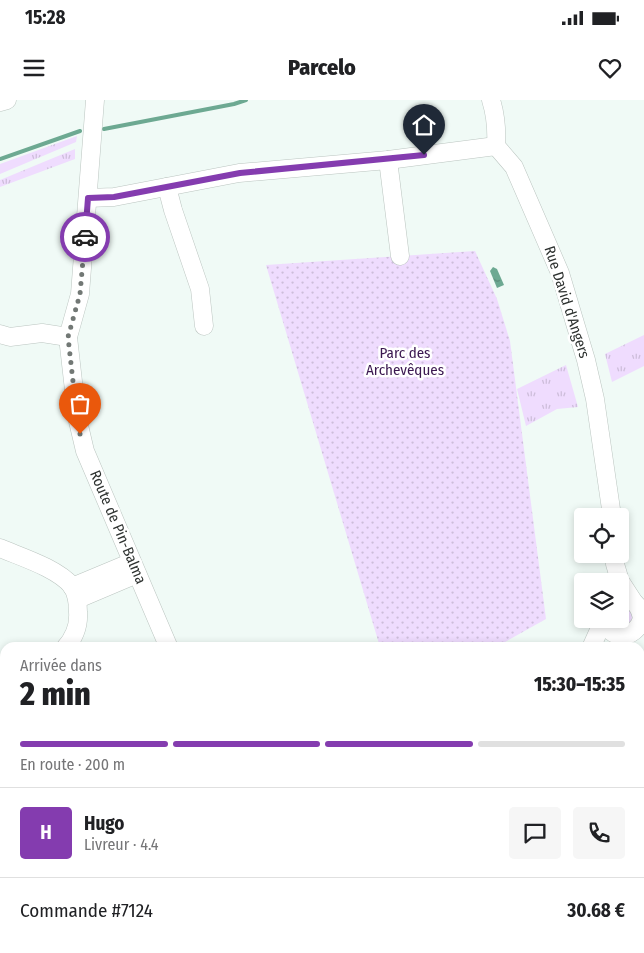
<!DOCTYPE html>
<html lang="fr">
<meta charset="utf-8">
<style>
body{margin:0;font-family:"Fira Sans Condensed",sans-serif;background:#f6f6f6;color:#202124;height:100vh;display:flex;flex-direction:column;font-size:19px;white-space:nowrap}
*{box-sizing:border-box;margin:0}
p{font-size:16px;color:#757577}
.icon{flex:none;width:28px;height:28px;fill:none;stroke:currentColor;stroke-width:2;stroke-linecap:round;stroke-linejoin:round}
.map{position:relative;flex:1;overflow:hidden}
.side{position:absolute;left:0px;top:542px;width:645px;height:311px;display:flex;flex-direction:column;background:#fff;border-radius:15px 15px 0 0;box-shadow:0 2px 8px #0003}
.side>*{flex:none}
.buttons{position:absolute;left:574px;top:408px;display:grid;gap:10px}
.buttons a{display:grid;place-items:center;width:55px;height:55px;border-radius:5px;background:#fff;box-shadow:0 2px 8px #0003;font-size:25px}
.pin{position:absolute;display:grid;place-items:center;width:42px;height:42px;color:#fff;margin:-51px -21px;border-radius:50% 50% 50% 0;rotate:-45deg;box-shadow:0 0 5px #0007}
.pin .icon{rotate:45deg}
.courier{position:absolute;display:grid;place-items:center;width:50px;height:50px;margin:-25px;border:4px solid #843caf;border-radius:50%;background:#fff;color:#222;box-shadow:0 1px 6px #0007}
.headline em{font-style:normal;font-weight:800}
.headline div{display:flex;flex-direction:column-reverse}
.headline{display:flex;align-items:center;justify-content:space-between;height:85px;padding:0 20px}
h1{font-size:32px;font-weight:800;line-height:38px}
.bar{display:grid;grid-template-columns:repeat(4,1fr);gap:8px 5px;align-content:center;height:60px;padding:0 20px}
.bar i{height:6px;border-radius:4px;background:#e0e0e0}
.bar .selected{background:#843caf}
.bar p{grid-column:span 4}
.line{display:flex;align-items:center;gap:12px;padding:0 20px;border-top:1px solid #e0e0e0}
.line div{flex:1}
.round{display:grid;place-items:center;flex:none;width:52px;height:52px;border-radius:5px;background:#f6f6f6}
.status{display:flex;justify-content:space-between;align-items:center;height:35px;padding:0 25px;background:#fff;direction:ltr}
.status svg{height:14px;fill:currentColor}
header{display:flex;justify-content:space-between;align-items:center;height:65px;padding:0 20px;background:#fff;font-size:22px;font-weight:800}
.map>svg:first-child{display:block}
.grass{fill:url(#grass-tufts)}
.park{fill:url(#park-dots)}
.water{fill:url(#water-ripples)}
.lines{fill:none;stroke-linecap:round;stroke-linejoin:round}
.stream{stroke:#6da992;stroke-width:4}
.minor-casing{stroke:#bbc5c0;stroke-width:19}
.minor{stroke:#fff;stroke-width:18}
.done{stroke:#727875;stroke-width:5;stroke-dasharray:0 9}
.route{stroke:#843caf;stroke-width:6}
.labels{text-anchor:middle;stroke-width:5;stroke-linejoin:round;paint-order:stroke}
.street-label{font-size:15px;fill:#2e3230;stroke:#fff}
.park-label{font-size:15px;fill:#3b1850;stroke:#fff}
</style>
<div class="status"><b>15:28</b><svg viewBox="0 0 49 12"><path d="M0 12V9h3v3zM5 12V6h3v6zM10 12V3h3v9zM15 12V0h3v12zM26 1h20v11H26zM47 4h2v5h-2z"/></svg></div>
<header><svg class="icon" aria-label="menu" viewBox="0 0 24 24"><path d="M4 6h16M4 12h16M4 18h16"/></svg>Parcelo<svg class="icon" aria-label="heart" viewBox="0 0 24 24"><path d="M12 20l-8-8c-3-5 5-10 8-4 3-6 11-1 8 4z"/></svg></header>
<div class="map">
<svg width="644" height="853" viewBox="0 0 644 853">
<defs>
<pattern id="grass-tufts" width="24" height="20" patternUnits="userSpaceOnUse" patternTransform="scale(1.25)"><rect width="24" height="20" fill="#efdcfe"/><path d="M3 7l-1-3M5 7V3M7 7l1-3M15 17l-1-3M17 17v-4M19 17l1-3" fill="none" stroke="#cdbdda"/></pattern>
<pattern id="park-dots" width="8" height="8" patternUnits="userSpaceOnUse" patternTransform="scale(1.25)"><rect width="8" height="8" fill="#efdcfe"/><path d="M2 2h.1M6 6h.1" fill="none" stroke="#cdbdda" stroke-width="1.8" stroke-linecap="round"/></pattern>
<pattern id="water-ripples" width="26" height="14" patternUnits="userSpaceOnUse" patternTransform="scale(1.25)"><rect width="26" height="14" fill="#6da992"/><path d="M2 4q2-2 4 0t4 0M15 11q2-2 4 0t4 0" fill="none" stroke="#5a8a78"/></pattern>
</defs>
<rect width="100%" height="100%" fill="#f0faf6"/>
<g class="grass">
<path d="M 77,36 L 76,42 L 0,74 L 0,64 Z"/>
<path d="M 75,49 L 75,59 L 0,87 L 0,80 Z"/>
<path d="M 644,235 L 644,266 L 612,282 L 605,254 Z"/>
<path d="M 566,265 L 578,307 L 557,309 L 526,326 L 517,289 Z"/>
<path d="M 620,504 L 624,504 L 636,518 L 622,530 L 610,519 L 620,519 Z"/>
<path d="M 644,758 L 644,791 L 640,790 L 640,760 Z"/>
</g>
<path class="park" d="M 475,151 L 497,199 L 510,241 L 546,519 L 496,547 L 380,547 L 266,165 Z"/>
<path class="water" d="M 493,167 L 497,169 L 504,185 L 497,188 L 490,171 Z"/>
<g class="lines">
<g class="stream">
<path d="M 104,29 L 234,4 L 246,0"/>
<path d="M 0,59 L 80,31"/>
</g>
<g class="minor-casing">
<g id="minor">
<path d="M 95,0 L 80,194 L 68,237 L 77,317 L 85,351 L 169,548"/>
<path d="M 491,0 C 496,16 497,29 496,46 L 514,67 L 560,173 L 586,260 L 595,299 L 612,416"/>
<path d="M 0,2 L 7,0"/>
<path d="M 388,60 L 400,156"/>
<path d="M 167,87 L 173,110 L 200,189 L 204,226"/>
<path d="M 88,98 L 114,97 L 239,73 L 388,60 L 496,46"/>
<path d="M 0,234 L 10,237 L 42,233 L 68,237"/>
<path d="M 0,448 C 21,457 57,468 72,486 C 77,494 78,503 78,512 C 79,526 75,537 65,548"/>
<path d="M 615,464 L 620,481 L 633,501"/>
<path d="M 72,487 L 132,462"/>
<path d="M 78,499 L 137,474"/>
<path d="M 605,519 C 609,542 635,540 642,519 C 640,506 634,498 620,499"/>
<path d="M 591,548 L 604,519"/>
<path d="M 0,571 L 5,570"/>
<path d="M 0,701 L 5,695"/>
<path d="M 640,747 L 644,745"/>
<path d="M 296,849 L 298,853"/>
<path d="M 465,853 L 467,849"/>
<path d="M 571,853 L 573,849"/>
</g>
</g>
<use href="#minor" class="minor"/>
</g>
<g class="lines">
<path class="done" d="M 80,334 L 77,317 L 68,237 L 80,194 L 85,137"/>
<path class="route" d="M 85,137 L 88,98 L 114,97 L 240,73 L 424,55"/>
</g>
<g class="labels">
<g class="street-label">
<text transform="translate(567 202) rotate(72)" y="5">Rue David d'Angers</text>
<text transform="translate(118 427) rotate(67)" y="5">Route de Pin-Balma</text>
</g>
<g class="park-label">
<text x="405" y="258">Parc des<tspan x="405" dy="17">Archevêques</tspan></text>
</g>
</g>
</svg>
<div class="buttons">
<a><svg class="icon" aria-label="locate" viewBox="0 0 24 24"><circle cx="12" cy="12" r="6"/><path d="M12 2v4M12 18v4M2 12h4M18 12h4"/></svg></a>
<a><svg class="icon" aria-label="layers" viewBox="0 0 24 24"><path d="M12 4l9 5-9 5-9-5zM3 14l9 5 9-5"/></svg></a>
</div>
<div class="pin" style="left:80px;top:334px;background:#ea580c"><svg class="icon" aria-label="bag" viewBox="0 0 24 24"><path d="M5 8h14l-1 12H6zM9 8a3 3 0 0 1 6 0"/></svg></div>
<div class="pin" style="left:424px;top:55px;background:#1f2937"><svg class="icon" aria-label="home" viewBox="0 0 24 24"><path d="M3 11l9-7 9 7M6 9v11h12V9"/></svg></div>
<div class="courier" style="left:85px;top:137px"><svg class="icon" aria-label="car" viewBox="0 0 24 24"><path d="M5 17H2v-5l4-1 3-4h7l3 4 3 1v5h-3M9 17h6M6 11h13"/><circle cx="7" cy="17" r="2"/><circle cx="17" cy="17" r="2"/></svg></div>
<section class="side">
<div class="headline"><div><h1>2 min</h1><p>Arrivée dans</p></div><em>15:30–15:35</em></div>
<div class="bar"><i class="selected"></i><i class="selected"></i><i class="selected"></i><i></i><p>En route · 200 m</p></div>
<div class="line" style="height:90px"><b class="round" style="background:#843caf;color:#fff">H</b><div><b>Hugo</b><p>Livreur · 4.4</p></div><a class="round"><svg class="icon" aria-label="chat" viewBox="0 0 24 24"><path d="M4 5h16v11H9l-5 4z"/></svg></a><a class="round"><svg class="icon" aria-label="phone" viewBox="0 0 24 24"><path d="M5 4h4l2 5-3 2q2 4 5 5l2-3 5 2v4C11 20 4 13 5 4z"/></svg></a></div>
<div class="line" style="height:65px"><div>Commande #7124</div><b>30.68 €</b></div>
</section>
</div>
